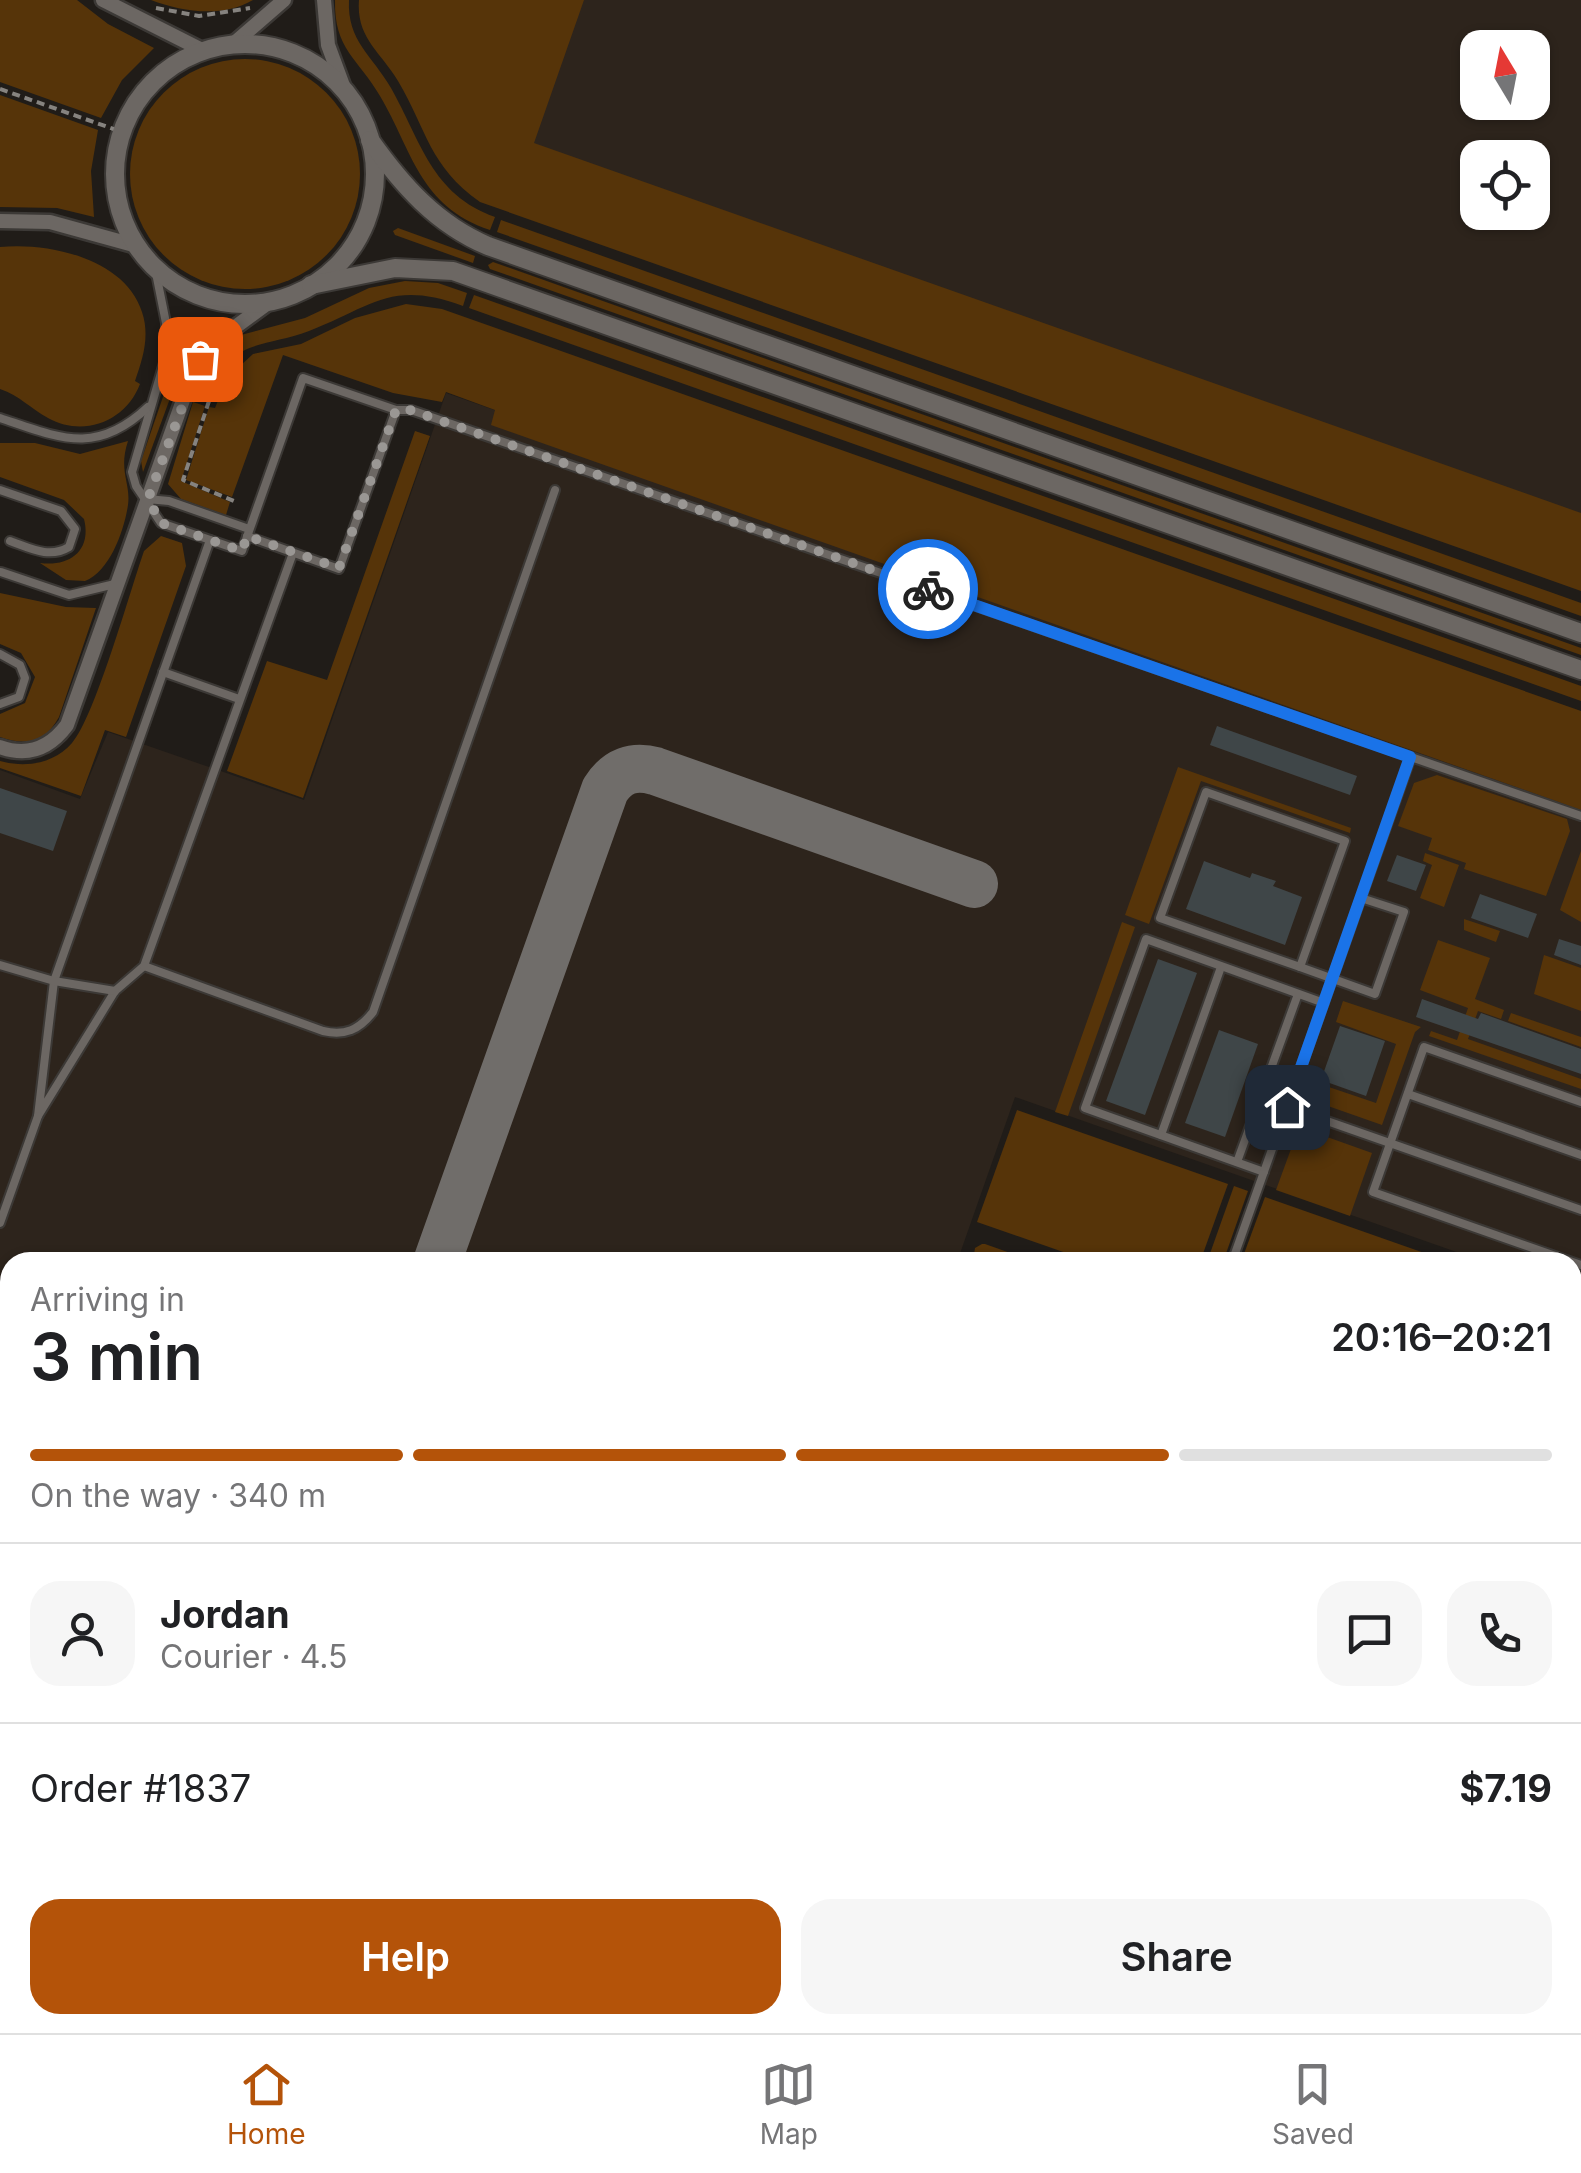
<!DOCTYPE html>
<meta charset="utf-8">
<style>
body{margin:0;font-family:Inter,sans-serif;background:#f6f6f6;color:#202124;height:100vh;display:flex;flex-direction:column;font-size:38px;white-space:nowrap}
*{box-sizing:border-box;margin:0}
p{font-size:32px;color:#757577}
.icon{flex:none;width:55px;height:55px;fill:none;stroke:currentColor;stroke-width:2;stroke-linecap:round;stroke-linejoin:round}
.map{position:relative;flex:1;overflow:hidden}
.side{position:absolute;left:0px;top:1252px;width:1582px;height:782px;display:flex;flex-direction:column;background:#fff;border-radius:30px 30px 0 0;box-shadow:0 2px 8px #0004}
.side>*{flex:none}
.needle{width:65px;rotate:350deg}
.buttons{position:absolute;left:1460px;top:30px;display:grid;gap:20px}
.buttons a{display:grid;place-items:center;width:90px;height:90px;border-radius:20px;background:#fff;box-shadow:0 2px 8px #0004;font-size:50px}
.pin{position:absolute;display:grid;place-items:center;width:85px;height:85px;color:#fff;margin:-42px;border-radius:20px;box-shadow:0 5px 15px #0006}
.courier{position:absolute;display:grid;place-items:center;width:100px;height:100px;margin:-50px;border:8px solid #1a73e8;border-radius:50%;background:#fff;color:#222;box-shadow:0 2px 12px #0007}
.overview em{font-style:normal;font-weight:600}
.overview div{display:flex;flex-direction:column-reverse}
.overview{display:flex;align-items:center;justify-content:space-between;height:170px;padding:0 30px}
h1{font-size:65px;font-weight:600;line-height:75px}
.bar{display:grid;grid-template-columns:repeat(4,1fr);gap:15px 10px;align-content:center;height:120px;padding:0 30px}
.bar i{height:12px;border-radius:8px;background:#e0e0e0}
.bar .on{background:#b45309}
.bar p{grid-column:span 4}
.line{display:flex;align-items:center;gap:25px;padding:0 30px;border-top:2px solid #e0e0e0}
.line div{flex:1}
.round{display:grid;place-items:center;flex:none;width:105px;height:105px;border-radius:30px;background:#f6f6f6}
.action{display:flex;gap:20px;margin-top:auto;padding:20px 30px}
.action a{flex:1;height:115px;border-radius:30px;background:#b45309;color:#fff;font-size:40px;font-weight:600;line-height:115px;text-align:center}
.action a+a{background:#f6f6f6;color:#202124}
.tabs{display:flex;justify-content:space-around;align-items:center;height:140px;border-top:2px solid #e0e0e0;background:#fff;font-size:28px;color:#757577}
.tabs a{display:grid;justify-items:center;gap:5px}
.tabs .on{color:#b45309}
.map>svg:first-child{display:block}
.built{fill:#2d241c;fill-rule:evenodd}
.green{fill:#563409}
.lines{fill:none;stroke-linecap:round;stroke-linejoin:round}
.taxiway{stroke:#706d6a;stroke-width:48}
.building{fill:#3f4648}
.service-casing{stroke:#3c3936;stroke-width:12}
.minor-casing{stroke:#3c3936;stroke-width:19}
.tertiary-casing{stroke:#3c3936;stroke-width:22}
.path{stroke:#86837f;stroke-width:4;stroke-dasharray:8 5;stroke-linecap:butt}
.service{stroke:#6c6763;stroke-width:8}
.minor{stroke:#6c6763;stroke-width:14}
.tertiary{stroke:#6c6763;stroke-width:18}
.done{stroke:#9a9794;stroke-width:10;stroke-dasharray:0 18}
.route{stroke:#1a73e8;stroke-width:12}
</style>
<div class="map">
<svg width="1581" height="2033" viewBox="0 0 1581 2033">
<rect width="100%" height="100%" fill="#201c18"/>
<g class="built">
<path d="M 580,0 L 1581,0 L 1581,517 L 530,149 ZM 1478,48 L 1532,48 L 1532,102 L 1478,102 ZM 1478,158 L 1532,158 L 1532,212 L 1478,212 Z"/>
<path d="M 446,393 L 1581,793 L 1581,1296 L 1573,1293 L 1572,1262 L 1485,1262 L 1015,1097 L 957,1262 L 10,1262 L 10,2025 L 798,2025 L 820,2033 L 0,2033 L 0,770 L 80,799 L 108,732 L 304,800 Z"/>
</g>
<g class="green">
<path d="M 0,0 L 77,0 L 108,24 L 154,48 L 122,80 L 101,118 L 0,82 Z"/>
<path d="M 151,0 L 253,0 C 222,18 183,12 151,0 Z"/>
<path d="M 335,0 L 349,0 C 347,41 372,55 391,88 C 421,141 431,194 495,217 L 490,230 C 419,206 413,152 380,96 C 358,58 334,50 335,0 Z"/>
<path d="M 359,0 L 584,0 L 534,143 L 1581,513 L 1581,591 L 480,202 C 429,166 427,130 398,81 C 380,51 356,38 359,0 Z"/>
<circle cx="245" cy="174" r="115"/>
<path d="M 0,95 L 98,130 L 91,171 L 94,217 L 57,208 L 0,207 Z"/>
<path d="M 501,220 L 1581,603 L 1581,616 L 497,232 Z"/>
<path d="M 398,228 L 475,256 L 473,263 L 395,235 L 393,231 Z"/>
<path d="M 0,247 C 47,242 125,258 142,312 C 150,336 143,358 135,381 L 140,384 C 126,421 84,438 48,418 C 30,408 20,396 0,389 Z"/>
<path d="M 493,262 L 1581,648 L 1581,655 L 490,269 L 488,265 Z"/>
<path d="M 405,281 L 438,283 L 467,293 L 463,306 C 391,279 371,307 309,331 C 264,348 230,338 210,393 L 198,388 L 215,357 L 241,335 L 305,318 L 369,288 Z"/>
<path d="M 474,295 L 1581,686 L 1581,701 L 469,308 Z"/>
<path d="M 406,304 L 442,309 L 1581,711 L 1581,810 L 491,425 L 495,410 L 446,392 L 442,402 L 393,393 L 283,355 L 232,497 L 186,480 L 209,407 L 215,408 L 227,378 L 253,354 L 301,344 L 355,318 Z"/>
<path d="M 193,322 L 196,326 L 176,381 L 170,379 Z"/>
<path d="M 165,391 L 172,393 L 143,472 L 141,461 Z"/>
<path d="M 193,402 L 205,406 L 181,481 L 230,502 L 226,515 L 181,499 L 168,484 Z"/>
<path d="M 415,431 L 430,436 L 303,798 L 227,771 L 267,661 L 327,680 Z"/>
<path d="M 128,441 C 118,471 131,483 128,505 C 124,531 110,571 85,581 L 66,580 L 40,563 C 69,567 92,551 84,519 L 64,500 L 0,477 L 0,443 L 35,443 L 80,454 Z"/>
<path d="M 161,536 L 182,543 L 186,566 L 126,737 L 105,730 L 81,796 L 0,768 L 0,761 C 25,768 54,764 72,743 C 95,717 130,591 144,551 Z"/>
<path d="M 0,593 L 66,607 L 96,608 L 59,717 C 45,743 26,746 0,737 L 0,714 L 25,703 L 35,677 L 21,653 L 0,644 Z"/>
<path d="M 1178,767 L 1351,828 L 1350,833 L 1201,781 L 1149,924 L 1125,915 Z"/>
<path d="M 1437,775 L 1567,819 L 1570,831 L 1546,896 L 1464,869 L 1466,863 L 1428,850 L 1432,838 L 1398,826 L 1414,783 Z"/>
<path d="M 1581,851 L 1581,922 L 1560,910 Z"/>
<path d="M 1425,853 L 1459,865 L 1444,907 L 1420,898 L 1432,865 L 1423,861 Z"/>
<path d="M 1464,919 L 1500,931 L 1496,942 L 1464,930 Z"/>
<path d="M 1122,922 L 1135,927 L 1068,1116 L 1055,1112 Z"/>
<path d="M 1438,940 L 1490,958 L 1475,999 L 1504,1010 L 1501,1019 L 1478,1011 L 1468,1039 L 1581,1079 L 1581,1089 L 1429,1036 L 1431,1031 L 1457,1040 L 1468,1008 L 1420,990 Z"/>
<path d="M 1544,955 L 1581,968 L 1581,1011 L 1534,994 Z"/>
<path d="M 1343,1001 L 1421,1027 L 1415,1032 L 1382,1125 L 1308,1099 L 1314,1082 L 1376,1103 L 1396,1044 L 1336,1022 Z"/>
<path d="M 1511,1013 L 1581,1037 L 1581,1047 L 1508,1021 Z"/>
<path d="M 1017,1110 L 1228,1184 L 1200,1262 L 1092,1262 L 977,1222 Z"/>
<path d="M 1299,1127 L 1372,1153 L 1350,1216 L 1276,1190 Z"/>
<path d="M 1234,1186 L 1248,1191 L 1223,1262 L 1207,1262 Z"/>
<path d="M 1265,1197 L 1430,1255 L 1428,1262 L 1241,1262 Z"/>
<path d="M 982,1244 L 985,1244 L 1036,1262 L 973,1262 L 975,1248 Z"/>
<path d="M 1572,1306 L 1581,1309 L 1581,1435 L 1573,1432 Z"/>
<path d="M 1573,1452 L 1581,1455 L 1581,1691 L 1572,1687 Z"/>
<path d="M 1573,1878 L 1581,1881 L 1581,2033 L 1346,2033 L 1323,2025 L 1572,2025 Z"/>
<path d="M 826,2025 L 1270,2025 L 1293,2033 L 849,2033 Z"/>
</g>
<g class="lines">
<g class="taxiway">
<path d="M 437,1262 L 605,790 C 617,771 633,765 655,771 L 974,884"/>
<path d="M 0,1622 L 10,1625"/>
</g>
</g>
<g class="building">
<path d="M 1217,726 L 1357,776 L 1350,795 L 1210,745 Z"/>
<path d="M 0,788 L 67,811 L 53,851 L 0,833 Z"/>
<path d="M 1397,855 L 1426,865 L 1416,891 L 1387,881 Z"/>
<path d="M 1204,861 L 1250,878 L 1252,873 L 1276,881 L 1273,886 L 1302,897 L 1285,945 L 1186,909 Z"/>
<path d="M 1480,894 L 1537,914 L 1528,938 L 1471,918 Z"/>
<path d="M 1559,939 L 1581,946 L 1581,965 L 1554,955 Z"/>
<path d="M 1158,959 L 1197,973 L 1145,1115 L 1106,1101 Z"/>
<path d="M 1422,999 L 1478,1019 L 1481,1013 L 1581,1049 L 1581,1074 L 1416,1017 Z"/>
<path d="M 1340,1026 L 1385,1041 L 1366,1096 L 1321,1080 Z"/>
<path d="M 1219,1030 L 1258,1044 L 1225,1137 L 1185,1123 Z"/>
</g>
<g class="lines">
<g class="service-casing">
<g id="service">
<path d="M 155,268 L 166,323 L 166,356 L 132,472 L 136,486 L 161,523 L 242,551 L 303,378 L 396,410 L 411,410 L 1581,816"/>
<path d="M 0,418 C 60,438 96,456 148,407"/>
<path d="M 0,490 L 61,511 L 75,529 L 69,547 C 49,559 30,548 10,541"/>
<path d="M 147,499 L 169,501 L 249,529"/>
<path d="M 247,536 L 339,569 L 396,410"/>
<path d="M 210,540 L 54,981 L 38,1116 L 115,991 L 144,966 L 293,553"/>
<path d="M 1,572 L 69,595 L 115,584"/>
<path d="M 0,654 L 20,665 L 25,678 L 19,697 L 0,704"/>
<path d="M 163,672 L 239,699"/>
<path d="M 1206,792 L 1345,841 L 1300,967 L 1160,918 Z"/>
<path d="M 0,965 L 54,981 L 115,991"/>
<path d="M 144,966 L 323,1031 C 345,1036 359,1030 373,1012 L 555,490"/>
<path d="M 1300,967 L 1375,994 L 1404,912 L 1361,898"/>
<path d="M 1408,1094 L 1581,1155"/>
<path d="M 1581,1102 L 1424,1047 L 1373,1192 L 1581,1265"/>
<path d="M 1287,1107 L 1581,1210"/>
<path d="M 1161,1135 L 1221,967"/>
<path d="M 1237,1162 L 1298,994"/>
<path d="M 1264,1172 L 1085,1108 L 1146,939 L 1324,1003"/>
<path d="M 0,1223 L 38,1116"/>
<path d="M 1232,1262 L 1411,757"/>
<path d="M 0,1798 L 10,1802"/>
<path d="M 645,2025 L 668,2033"/>
</g>
</g>
<g class="minor-casing">
<g id="minor">
<path d="M 103,0 L 204,51"/>
<path d="M 324,0 L 328,45 L 345,91"/>
<path d="M 232,45 L 284,0"/>
<path d="M 0,221 L 50,222 L 137,246"/>
<path d="M 0,747 C 28,757 50,748 67,725 L 192,375 L 212,344 L 272,300"/>
<path d="M 1572,1757 L 1581,1760"/>
<path d="M 1572,1808 L 1581,1811"/>
</g>
</g>
<g class="tertiary-casing">
<g id="tertiary">
<circle cx="245" cy="174" r="130"/>
<path d="M 370,140 C 402,185 436,224 488,246 L 1581,633"/>
<path d="M 311,285 L 395,268 L 453,271 L 1581,670"/>
</g>
</g>
<g class="path">
<path d="M 156,8 L 199,16 L 250,8"/>
<path d="M 0,89 L 122,132"/>
<path d="M 209,401 L 183,480 L 234,501"/>
</g>
<use href="#service" class="service"/>
<use href="#minor" class="minor"/>
<use href="#tertiary" class="tertiary"/>
</g>
<g class="lines">
<path class="done" d="M 200,359 L 148,499 L 161,523 L 242,551 L 247,536 L 339,568 L 396,410 L 410,410 L 928,589"/>
<path class="route" d="M 928,589 L 1410,757 L 1287,1107"/>
</g>
</svg>
<div class="buttons">
<a><svg class="needle" viewBox="-14 -14 28 28"><path d="M0-13l5 13h-10z" fill="#e53935"/><path d="M0 13l5-13h-10z" fill="#757577"/></svg></a>
<a><svg class="icon" aria-label="locate" viewBox="0 0 24 24"><circle cx="12" cy="12" r="6"/><path d="M12 2v4M12 18v4M2 12h4M18 12h4"/></svg></a>
</div>
<div class="pin" style="left:200px;top:359px;background:#ea580c"><svg class="icon" aria-label="bag" viewBox="0 0 24 24"><path d="M5 8h14l-1 12H6zM9 8a3 3 0 0 1 6 0"/></svg></div>
<div class="pin" style="left:1287px;top:1107px;background:#1f2937"><svg class="icon" aria-label="home" viewBox="0 0 24 24"><path d="M3 11l9-7 9 7M6 9v11h12V9"/></svg></div>
<div class="courier" style="left:928px;top:589px"><svg class="icon" aria-label="bike" viewBox="0 0 24 24"><circle cx="6" cy="16" r="4"/><circle cx="18" cy="16" r="4"/><path d="M6 16l4-8h5l3 8M10 8l3 8H6M13 5h3"/></svg></div>
<section class="side">
<div class="overview"><div><h1>3 min</h1><p>Arriving in</p></div><em>20:16–20:21</em></div>
<div class="bar"><i class="on"></i><i class="on"></i><i class="on"></i><i></i><p>On the way · 340 m</p></div>
<div class="line" style="height:180px"><a class="round"><svg class="icon" aria-label="person" viewBox="0 0 24 24"><circle cx="12" cy="8" r="4"/><path d="M4 21q1-7 8-7t8 7"/></svg></a><div><b>Jordan</b><p>Courier · 4.5</p></div><a class="round"><svg class="icon" aria-label="chat" viewBox="0 0 24 24"><path d="M4 5h16v11H9l-5 4z"/></svg></a><a class="round"><svg class="icon" aria-label="phone" viewBox="0 0 24 24"><path d="M5 4h4l2 5-3 2q2 4 5 5l2-3 5 2v4C11 20 4 13 5 4z"/></svg></a></div>
<div class="line" style="height:130px"><div>Order #1837</div><b>$7.19</b></div>
<div class="action"><a>Help</a><a>Share</a></div>
</section>
</div>
<nav class="tabs">
<a class="on"><svg class="icon" aria-label="home" viewBox="0 0 24 24"><path d="M3 11l9-7 9 7M6 9v11h12V9"/></svg>Home</a>
<a><svg class="icon" aria-label="map" viewBox="0 0 24 24"><path d="M3 6l6-2 6 2 6-2v14l-6 2-6-2-6 2zM9 4v14M15 6v14"/></svg>Map</a>
<a><svg class="icon" aria-label="saved" viewBox="0 0 24 24"><path d="M7 4h10v16l-5-4-5 4z"/></svg>Saved</a>
</nav>
